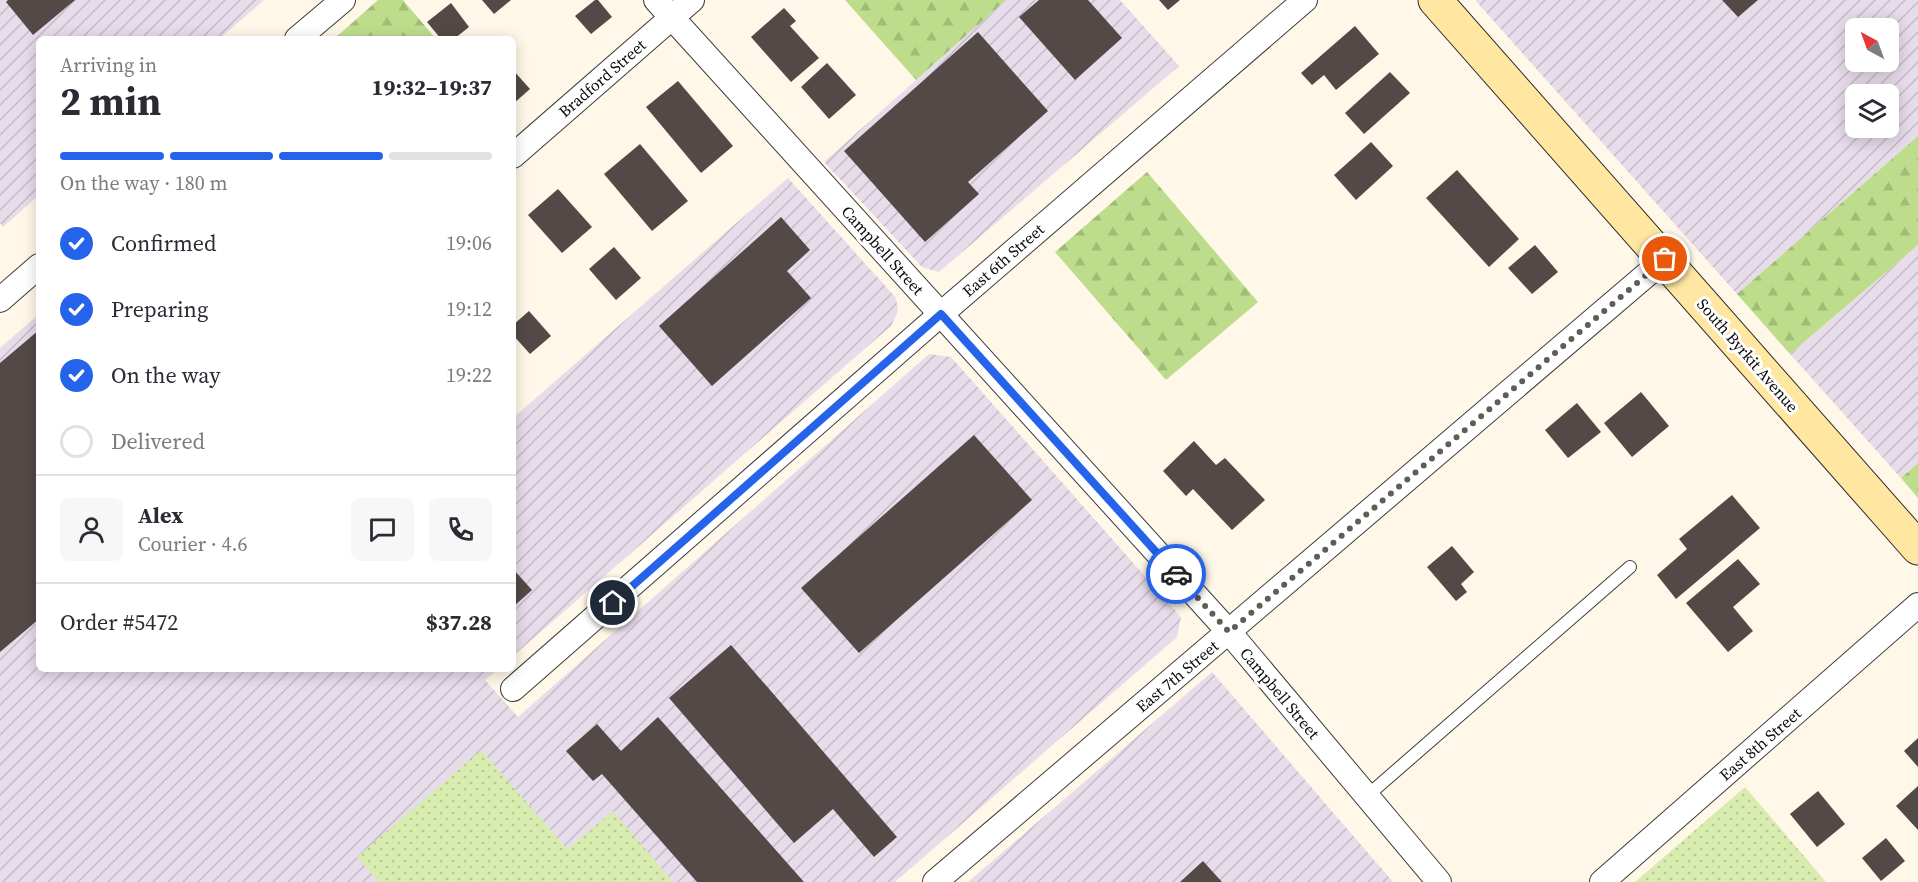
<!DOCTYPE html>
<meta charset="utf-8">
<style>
body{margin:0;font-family:"Source Serif 4",serif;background:#f7f7f7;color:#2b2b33;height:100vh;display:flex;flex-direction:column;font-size:22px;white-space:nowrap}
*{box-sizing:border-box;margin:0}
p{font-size:20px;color:#7c7c81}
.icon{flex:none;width:33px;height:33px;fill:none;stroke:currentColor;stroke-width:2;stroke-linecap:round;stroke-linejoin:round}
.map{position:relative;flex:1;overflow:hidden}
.drawer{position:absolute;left:36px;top:36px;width:480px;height:636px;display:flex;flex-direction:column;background:#fff;border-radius:9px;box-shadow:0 3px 15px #0003}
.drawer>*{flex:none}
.needle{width:39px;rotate:319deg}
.controls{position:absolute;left:1845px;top:18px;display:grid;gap:12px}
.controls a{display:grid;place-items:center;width:54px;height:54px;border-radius:9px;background:#fff;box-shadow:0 3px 15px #0003;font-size:30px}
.pin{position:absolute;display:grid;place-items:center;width:51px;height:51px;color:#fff;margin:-26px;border:3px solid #fff;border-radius:50%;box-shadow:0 2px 6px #0007}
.courier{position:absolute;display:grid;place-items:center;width:60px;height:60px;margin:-30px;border:4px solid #2563eb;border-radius:50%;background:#fff;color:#222;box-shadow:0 2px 8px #0007}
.overview em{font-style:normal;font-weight:700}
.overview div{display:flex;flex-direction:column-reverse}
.overview{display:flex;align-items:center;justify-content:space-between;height:102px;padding:0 24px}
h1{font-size:39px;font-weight:700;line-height:45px}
.bar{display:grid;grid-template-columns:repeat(4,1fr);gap:9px 6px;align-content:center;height:72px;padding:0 24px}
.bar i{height:8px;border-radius:4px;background:#e1e1e2}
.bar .on{background:#2563eb}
.bar p{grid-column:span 4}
.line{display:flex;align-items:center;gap:15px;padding:0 24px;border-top:2px solid #e1e1e2}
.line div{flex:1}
.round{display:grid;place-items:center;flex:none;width:63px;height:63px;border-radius:9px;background:#f7f7f7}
ol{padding:0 24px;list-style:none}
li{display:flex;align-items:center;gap:18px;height:66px}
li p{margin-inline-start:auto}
li .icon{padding:6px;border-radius:50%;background:#2563eb;color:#fff;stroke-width:4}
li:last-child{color:#7c7c81}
li i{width:33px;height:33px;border:3px solid #e1e1e2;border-radius:50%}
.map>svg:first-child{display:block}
.industrial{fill:url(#industrial-furrows);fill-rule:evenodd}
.grass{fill:url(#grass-dots)}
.forest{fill:url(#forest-firs)}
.building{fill:#534946}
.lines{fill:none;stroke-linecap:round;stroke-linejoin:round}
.lane-casing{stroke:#3d3d3d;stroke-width:14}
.street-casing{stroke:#3d3d3d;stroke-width:26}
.secondary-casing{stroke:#2c2c2c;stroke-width:35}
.lane{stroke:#fff;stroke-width:12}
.street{stroke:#fff;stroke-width:24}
.secondary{stroke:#ffe7a2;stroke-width:33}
.done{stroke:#605d57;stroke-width:6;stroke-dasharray:0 10.8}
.route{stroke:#2563eb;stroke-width:8}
.labels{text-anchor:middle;stroke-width:6;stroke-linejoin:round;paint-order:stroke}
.street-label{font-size:16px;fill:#0a0a0a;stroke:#fff}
</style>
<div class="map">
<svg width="1918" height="882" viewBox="0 0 1918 882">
<defs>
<pattern id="industrial-furrows" width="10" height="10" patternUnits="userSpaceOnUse" patternTransform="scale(1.5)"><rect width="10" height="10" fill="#e7dcea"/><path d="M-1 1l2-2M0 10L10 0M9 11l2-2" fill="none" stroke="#c5bbc7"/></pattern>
<pattern id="grass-dots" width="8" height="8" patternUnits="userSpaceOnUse" patternTransform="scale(1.5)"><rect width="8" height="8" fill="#d7ecae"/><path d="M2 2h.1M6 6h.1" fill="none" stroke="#b7c994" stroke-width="1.8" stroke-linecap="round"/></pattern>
<pattern id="forest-firs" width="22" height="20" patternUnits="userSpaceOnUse" patternTransform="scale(1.5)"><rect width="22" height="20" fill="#bddd8c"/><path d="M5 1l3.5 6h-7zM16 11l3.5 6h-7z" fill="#a1bc77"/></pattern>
</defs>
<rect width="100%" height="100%" fill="#fff7e7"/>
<g class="industrial">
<path d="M 0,0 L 264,0 L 219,39 L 39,39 L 39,195 L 3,227 L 0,223 Z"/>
<path d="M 1006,0 L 1120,0 L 1179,66 L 939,272 L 922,267 L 824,162 Z"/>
<path d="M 1475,0 L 1918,0 L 1918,136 L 1737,294 ZM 1856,28 L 1888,28 L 1888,62 L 1856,62 ZM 1856,94 L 1888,94 L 1888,128 L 1856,128 Z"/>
<path d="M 788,178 L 896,298 L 898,311 L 891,326 L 513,656 L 513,418 Z"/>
<path d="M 1918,245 L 1918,463 L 1901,478 L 1790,354 Z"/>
<path d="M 39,314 L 39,669 L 498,669 L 485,680 L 518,717 L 929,354 L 951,357 L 1181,617 L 1177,637 L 895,882 L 673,882 L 613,812 L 568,849 L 358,857 L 379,882 L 0,882 L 0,348 Z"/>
<path d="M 1212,672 L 1393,882 L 968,882 Z"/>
</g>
<g class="grass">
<path d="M 481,750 L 567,849 L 613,811 L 673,882 L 379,882 L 357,857 Z"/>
<path d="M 1745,787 L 1826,882 L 1635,882 Z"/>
</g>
<g class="forest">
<path d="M 378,0 L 403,0 L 436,39 L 334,39 Z"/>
<path d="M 845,0 L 1006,0 L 916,80 Z"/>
<path d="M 1918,136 L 1918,245 L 1790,354 L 1737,294 Z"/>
<path d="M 1147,172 L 1258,302 L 1166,380 L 1055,252 Z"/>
<path d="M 1918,463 L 1918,498 L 1901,478 Z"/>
</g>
<g class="building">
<path d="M 8,0 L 75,0 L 33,35 L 6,2 Z"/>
<path d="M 482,0 L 511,0 L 494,14 Z"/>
<path d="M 595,0 L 598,0 L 612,17 L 591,34 L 575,16 Z"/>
<path d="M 1039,0 L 1088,0 L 1122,38 L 1075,80 L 1019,17 Z"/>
<path d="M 1159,0 L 1180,0 L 1168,10 Z"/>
<path d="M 1722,0 L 1758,0 L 1738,17 Z"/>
<path d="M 451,3 L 469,27 L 454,39 L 441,39 L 427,22 Z"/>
<path d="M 784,8 L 796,21 L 790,26 L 819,58 L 791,82 L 751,37 Z"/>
<path d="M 1355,26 L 1379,54 L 1336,90 L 1324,75 L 1312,85 L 1301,73 Z"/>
<path d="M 978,32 L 1048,111 L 968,182 L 979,194 L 925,242 L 844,151 Z"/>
<path d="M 827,63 L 856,95 L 829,119 L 801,87 Z"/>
<path d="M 513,70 L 530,89 L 513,104 Z"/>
<path d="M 1390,72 L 1410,93 L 1364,134 L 1345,113 Z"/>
<path d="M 678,81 L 733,146 L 701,173 L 646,107 Z"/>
<path d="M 1371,142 L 1393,166 L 1356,200 L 1334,175 Z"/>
<path d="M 640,144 L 688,201 L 652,231 L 604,174 Z"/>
<path d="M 1457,170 L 1519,239 L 1489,267 L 1426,198 Z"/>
<path d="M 558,189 L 592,227 L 562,253 L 528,215 Z"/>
<path d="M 781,217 L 810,250 L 787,271 L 811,298 L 712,386 L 659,326 Z"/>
<path d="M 1535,245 L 1558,272 L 1532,294 L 1508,268 Z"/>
<path d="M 614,247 L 641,278 L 616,300 L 589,269 Z"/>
<path d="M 529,311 L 551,336 L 530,354 L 513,335 L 513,325 Z"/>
<path d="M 39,330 L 39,619 L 0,652 L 0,363 Z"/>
<path d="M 1641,392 L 1669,426 L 1632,457 L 1604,423 Z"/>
<path d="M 1577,403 L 1601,432 L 1568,458 L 1545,430 Z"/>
<path d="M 974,435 L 1032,500 L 859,653 L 801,588 Z"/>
<path d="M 1194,441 L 1216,465 L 1225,458 L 1265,500 L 1232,530 L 1193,489 L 1186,496 L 1163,471 Z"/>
<path d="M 1732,495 L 1760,528 L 1676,599 L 1657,575 L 1687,549 L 1679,539 Z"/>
<path d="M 1452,546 L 1474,572 L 1461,584 L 1467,592 L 1456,601 L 1427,567 Z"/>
<path d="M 1738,559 L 1760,584 L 1733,607 L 1753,631 L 1728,652 L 1686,603 Z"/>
<path d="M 513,569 L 532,590 L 513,607 Z"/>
<path d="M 731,645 L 897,837 L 874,857 L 833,809 L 794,843 L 669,698 Z"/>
<path d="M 658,717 L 804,882 L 697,882 L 602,774 L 593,781 L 566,751 L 597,724 L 621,751 Z"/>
<path d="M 1918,738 L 1918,767 L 1904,751 Z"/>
<path d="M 1918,786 L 1918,830 L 1896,806 Z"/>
<path d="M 1818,791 L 1845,824 L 1817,847 L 1790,814 Z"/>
<path d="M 1886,838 L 1905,861 L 1881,881 L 1862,858 Z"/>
<path d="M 1203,861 L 1222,882 L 1180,882 Z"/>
</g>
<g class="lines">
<g class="lane-casing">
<path id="lane" d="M 1367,796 L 1630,567"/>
</g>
<g class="street-casing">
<g id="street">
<path d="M 656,0 L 1229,632 L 1439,882"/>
<path d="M 297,39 L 343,0"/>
<path d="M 513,156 L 692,0"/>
<path d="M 0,300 L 39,266"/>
<path d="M 513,689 L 941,314 L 1305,0"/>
<path d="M 935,882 L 1665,259"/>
<path d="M 1602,882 L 1918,605"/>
</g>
</g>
<g class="secondary-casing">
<path id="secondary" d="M 1435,0 L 1918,548"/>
</g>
<use href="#lane" class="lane"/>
<use href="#street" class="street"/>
<use href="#secondary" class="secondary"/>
</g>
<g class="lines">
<path class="done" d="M 1176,574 L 1229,632 L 1665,259"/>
<path class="route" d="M 613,603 L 941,314 L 1176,574"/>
</g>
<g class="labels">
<g class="street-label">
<text transform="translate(602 78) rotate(-41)" y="6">Bradford Street</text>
<text transform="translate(883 250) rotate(48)" y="6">Campbell Street</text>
<text transform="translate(1003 260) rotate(-41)" y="6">East 6th Street</text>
<text transform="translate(1748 355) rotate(49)" y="6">South Byrkit Avenue</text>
<text transform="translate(1177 676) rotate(-40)" y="6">East 7th Street</text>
<text transform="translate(1280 693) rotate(50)" y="6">Campbell Street</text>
<text transform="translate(1760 744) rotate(-41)" y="6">East 8th Street</text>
</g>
</g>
</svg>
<div class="controls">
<a><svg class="needle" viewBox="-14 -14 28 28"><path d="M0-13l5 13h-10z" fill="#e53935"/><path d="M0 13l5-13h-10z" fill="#7c7c81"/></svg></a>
<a><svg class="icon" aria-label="layers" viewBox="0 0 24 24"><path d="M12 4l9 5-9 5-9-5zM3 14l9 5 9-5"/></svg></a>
</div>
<div class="pin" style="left:1665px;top:259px;background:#ea580c"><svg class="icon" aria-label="bag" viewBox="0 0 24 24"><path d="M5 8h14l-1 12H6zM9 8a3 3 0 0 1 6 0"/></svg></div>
<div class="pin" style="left:613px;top:603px;background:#1f2937"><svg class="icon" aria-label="home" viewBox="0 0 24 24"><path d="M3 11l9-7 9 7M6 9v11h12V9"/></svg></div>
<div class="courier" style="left:1176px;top:574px"><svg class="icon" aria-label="car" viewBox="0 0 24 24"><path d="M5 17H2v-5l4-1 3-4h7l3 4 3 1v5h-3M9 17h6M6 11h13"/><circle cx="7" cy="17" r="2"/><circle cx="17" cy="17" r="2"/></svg></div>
<section class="drawer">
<div class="overview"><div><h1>2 min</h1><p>Arriving in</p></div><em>19:32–19:37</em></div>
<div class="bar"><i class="on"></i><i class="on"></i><i class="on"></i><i></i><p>On the way · 180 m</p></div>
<ol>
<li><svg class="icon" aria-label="check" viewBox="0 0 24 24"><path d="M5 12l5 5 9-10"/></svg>Confirmed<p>19:06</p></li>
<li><svg class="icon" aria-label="check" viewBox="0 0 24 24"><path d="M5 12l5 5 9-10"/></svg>Preparing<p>19:12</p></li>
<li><svg class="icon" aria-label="check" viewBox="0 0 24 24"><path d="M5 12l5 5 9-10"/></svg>On the way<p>19:22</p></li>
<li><i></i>Delivered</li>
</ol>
<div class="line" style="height:108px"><a class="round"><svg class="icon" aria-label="person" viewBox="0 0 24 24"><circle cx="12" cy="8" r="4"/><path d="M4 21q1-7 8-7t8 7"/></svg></a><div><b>Alex</b><p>Courier · 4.6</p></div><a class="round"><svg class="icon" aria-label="chat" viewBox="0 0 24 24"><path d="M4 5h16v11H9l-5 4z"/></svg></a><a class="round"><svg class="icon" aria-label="phone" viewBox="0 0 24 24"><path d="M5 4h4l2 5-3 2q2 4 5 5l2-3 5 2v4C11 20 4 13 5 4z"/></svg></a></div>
<div class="line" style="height:78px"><div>Order #5472</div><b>$37.28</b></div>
</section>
</div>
